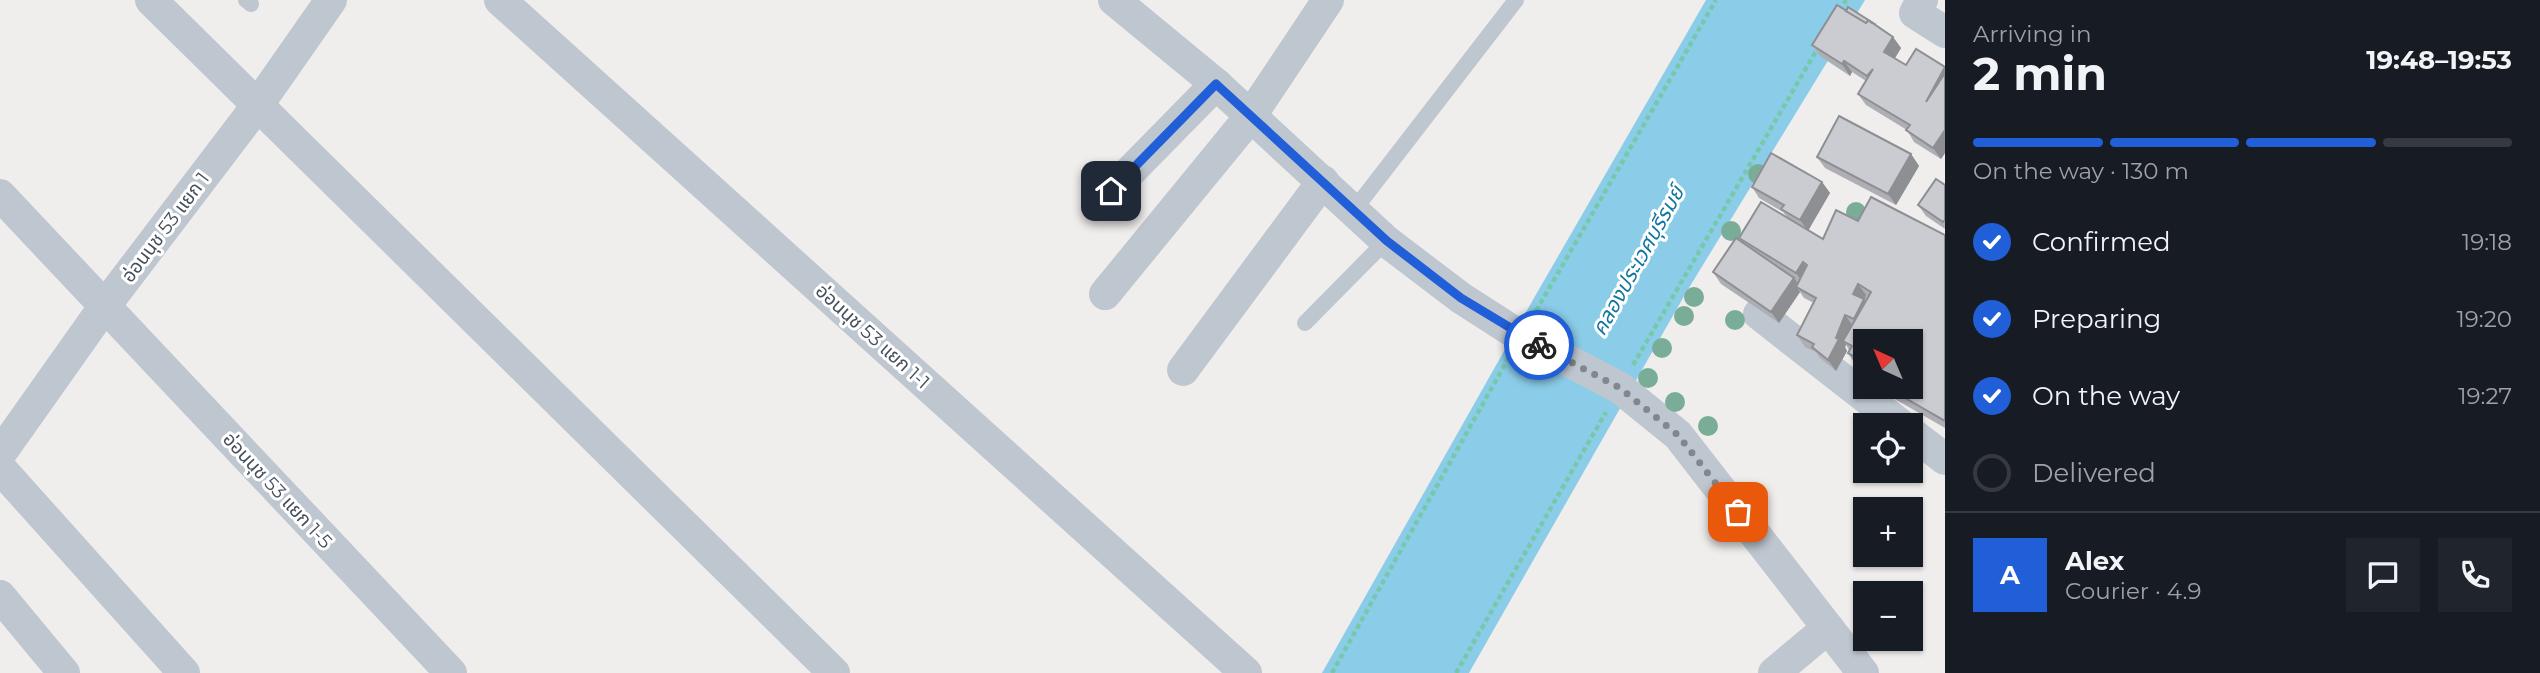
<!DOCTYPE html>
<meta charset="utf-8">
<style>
body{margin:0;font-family:Montserrat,"Noto Sans Thai",sans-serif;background:#20242c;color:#f1f3f6;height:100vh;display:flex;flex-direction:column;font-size:26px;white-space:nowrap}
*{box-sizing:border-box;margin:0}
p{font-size:23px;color:#9ea1a6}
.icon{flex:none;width:38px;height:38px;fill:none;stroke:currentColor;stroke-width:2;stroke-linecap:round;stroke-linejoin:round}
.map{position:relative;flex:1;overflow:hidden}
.panel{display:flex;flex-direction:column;background:#171b24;width:595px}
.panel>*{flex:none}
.needle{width:46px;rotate:316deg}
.fabs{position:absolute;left:1853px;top:329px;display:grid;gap:14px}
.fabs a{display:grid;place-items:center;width:70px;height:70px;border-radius:0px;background:#171b24;box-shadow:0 2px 5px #0004;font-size:35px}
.pin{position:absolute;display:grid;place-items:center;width:60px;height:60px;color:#fff;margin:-30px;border-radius:14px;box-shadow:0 4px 10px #0006}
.courier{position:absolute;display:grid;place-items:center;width:70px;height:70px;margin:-35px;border:5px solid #205fd7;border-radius:50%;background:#fff;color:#222;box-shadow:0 2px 9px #0007}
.summary em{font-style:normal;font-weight:700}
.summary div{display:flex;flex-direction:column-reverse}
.summary{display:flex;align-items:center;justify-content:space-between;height:119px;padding:0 28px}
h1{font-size:46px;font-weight:700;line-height:52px}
.bar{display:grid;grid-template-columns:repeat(4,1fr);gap:10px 7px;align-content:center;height:84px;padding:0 28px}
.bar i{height:9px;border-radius:5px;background:#363941}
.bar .current{background:#205fd7}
.bar p{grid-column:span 4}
.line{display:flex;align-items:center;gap:18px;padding:0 28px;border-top:2px solid #363941}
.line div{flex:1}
.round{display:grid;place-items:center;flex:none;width:74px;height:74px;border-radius:0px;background:#20242c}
ol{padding:0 28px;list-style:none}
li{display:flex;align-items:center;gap:21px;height:77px}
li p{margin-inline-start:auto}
li .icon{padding:7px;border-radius:50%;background:#205fd7;color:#fff;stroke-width:4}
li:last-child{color:#9ea1a6}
li i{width:38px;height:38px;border:4px solid #363941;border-radius:50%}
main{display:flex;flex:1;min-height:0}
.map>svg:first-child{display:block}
.water{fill:#8bcce8}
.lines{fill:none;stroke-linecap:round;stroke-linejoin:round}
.path{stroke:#76c9a8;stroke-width:4.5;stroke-dasharray:5 3.5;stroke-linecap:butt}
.lane{stroke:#bec6cf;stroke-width:16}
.street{stroke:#bec6cf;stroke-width:32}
.street-bridge{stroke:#bec6cf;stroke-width:32}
.tree{fill:#7aad98}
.wall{fill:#aeafb5}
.shaded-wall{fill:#8d8f93}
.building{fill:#caccd2;stroke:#8d8f93;stroke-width:2}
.done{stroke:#82868d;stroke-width:7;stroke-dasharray:0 12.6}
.route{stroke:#205fd7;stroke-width:9}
.labels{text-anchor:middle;stroke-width:6;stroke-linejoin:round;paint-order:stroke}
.street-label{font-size:19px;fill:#464f5a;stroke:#fff}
.water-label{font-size:21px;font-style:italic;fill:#1276a1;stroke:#fff}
</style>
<main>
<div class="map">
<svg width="1945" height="673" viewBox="0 0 1945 673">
<rect width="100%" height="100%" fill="#f0eded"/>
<path class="water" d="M 1706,0 L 1865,0 L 1687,291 L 1469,673 L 1322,673 L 1534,298 Z"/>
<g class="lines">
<g class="path">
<path d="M 1840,11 L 1846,0"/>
<path d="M 1536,311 L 1716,0"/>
<path d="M 1633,365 L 1819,46"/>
<path d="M 1332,673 L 1508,359"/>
<path d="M 1456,673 L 1606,412"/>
</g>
<g class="lane">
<path d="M 246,0 L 251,4"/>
<path d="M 1354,210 L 1516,0"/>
<path d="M 1305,323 L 1386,241"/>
</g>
<g class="street">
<path d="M 151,0 L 834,673"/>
<path d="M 500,0 L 1246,673"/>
<path d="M 1114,0 L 1216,84 L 1386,241 L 1461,298 L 1514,332"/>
<path d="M 1922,0 L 1915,13 L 1945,32"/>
<path d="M 1111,191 L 1216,84"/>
<path d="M 0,195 L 451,673"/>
<path d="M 1105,294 L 1250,117 L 1328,0"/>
<path d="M 1759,314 L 1901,425"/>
<path d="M 1183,370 L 1323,181"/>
<path d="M 1620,388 L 1678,435 L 1863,673"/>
<path d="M 1911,433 L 1945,459"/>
<path d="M 0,454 L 104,307 L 257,106 L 331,0"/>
<path d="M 0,468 L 184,673"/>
<path d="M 0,596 L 64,673"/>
<path d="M 1774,673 L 1828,628"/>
</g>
<path class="street-bridge" d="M 1514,332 L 1620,388"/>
</g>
<g class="tree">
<circle cx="1758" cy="174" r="10"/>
<circle cx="1856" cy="212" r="10"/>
<circle cx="1731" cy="231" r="10"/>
<circle cx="1694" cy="297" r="10"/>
<circle cx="1684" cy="316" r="10"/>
<circle cx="1735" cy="320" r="10"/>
<circle cx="1662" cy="348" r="10"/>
<circle cx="1648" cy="378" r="10"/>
<circle cx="1675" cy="402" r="10"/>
<circle cx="1708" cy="426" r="10"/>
</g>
<g class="wall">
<path d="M 1893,37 L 1901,48 L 1895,58 L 1906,65 L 1945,67 L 1945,153 L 1941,159 L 1914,142 L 1907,130 L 1866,105 L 1858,94 L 1866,81 L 1852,72 L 1850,76 L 1820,56 L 1812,45 Z"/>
<path d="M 1911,154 L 1919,166 L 1896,205 L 1825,168 L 1817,157 Z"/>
<path d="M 1822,182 L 1830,193 L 1808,230 L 1823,239 L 1858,221 L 1945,235 L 1945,428 L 1881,391 L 1878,387 L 1911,387 L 1911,341 L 1866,341 L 1866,369 L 1855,364 L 1848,353 L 1849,350 L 1846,345 L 1845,347 L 1847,351 L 1836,371 L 1820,358 L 1816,352 L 1805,347 L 1797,335 L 1814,303 L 1804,298 L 1800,292 L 1779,323 L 1721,284 L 1713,272 L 1742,242 L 1739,238 L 1787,217 L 1783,212 L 1759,198 L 1752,187 Z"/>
<path d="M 1945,185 L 1945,229 L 1926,216 L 1918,205 Z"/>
</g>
<g class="shaded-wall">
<path d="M 1893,37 L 1901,48 L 1892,63 L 1884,52 Z"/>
<path d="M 1844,61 L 1852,72 L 1850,76 L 1842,64 Z"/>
<path d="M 1945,68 L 1945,93 L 1926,102 Z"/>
<path d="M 1945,130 L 1945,153 L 1941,159 L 1933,148 Z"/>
<path d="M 1911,154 L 1919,166 L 1896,205 L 1888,194 Z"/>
<path d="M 1822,182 L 1830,193 L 1808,231 L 1800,220 Z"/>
<path d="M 1803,262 L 1811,274 L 1804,284 L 1796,273 Z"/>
<path d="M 1794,278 L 1802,289 L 1796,287 L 1800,292 L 1779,323 L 1771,312 Z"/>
<path d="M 1858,284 L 1866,295 L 1864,300 L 1871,310 L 1862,331 L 1854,319 L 1853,294 Z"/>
<path d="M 1845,315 L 1853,326 L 1843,341 L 1846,345 L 1845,347 L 1847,351 L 1836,371 L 1828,360 Z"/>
</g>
<g class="building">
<path d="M 1837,5 L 1866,23 L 1868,20 L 1893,37 L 1884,52 L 1906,65 L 1916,49 L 1945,67 L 1926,102 L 1945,73 L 1945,130 L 1933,148 L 1906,130 L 1910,125 L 1858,94 L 1873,69 L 1867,76 L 1844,61 L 1842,64 L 1812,45 Z"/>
<path d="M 1848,7 L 1873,23 L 1872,23 L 1868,20 L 1866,23 L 1846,11 Z"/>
<path d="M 1839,116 L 1911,154 L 1888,194 L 1817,157 Z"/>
<path d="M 1771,153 L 1822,182 L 1800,220 L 1781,209 L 1784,205 L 1752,187 Z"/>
<path d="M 1936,179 L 1945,185 L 1945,220 L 1943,222 L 1918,205 Z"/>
<path d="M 1871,197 L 1945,235 L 1945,421 L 1886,387 L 1911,387 L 1911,341 L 1894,341 L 1898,333 L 1893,341 L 1866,341 L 1866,363 L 1848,353 L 1852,346 L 1843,341 L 1871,292 L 1858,284 L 1853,294 L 1864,299 L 1854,319 L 1845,315 L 1836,338 L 1839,339 L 1828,360 L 1812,347 L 1814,344 L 1797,335 L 1816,298 L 1796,287 L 1807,265 L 1803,262 L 1796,273 L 1739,238 L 1761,202 L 1823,239 L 1836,210 L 1858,221 Z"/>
<path d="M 1736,238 L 1794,278 L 1771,312 L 1713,272 Z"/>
</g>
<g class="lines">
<path class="done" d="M 1539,345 L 1620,388 L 1678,435 L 1738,512"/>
<path class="route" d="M 1111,191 L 1216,84 L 1387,241 L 1461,298 L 1539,345"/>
</g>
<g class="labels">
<g class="street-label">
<text transform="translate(165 227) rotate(-53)" y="7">อ่อนนุช 53 แยก 1</text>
<text transform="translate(873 336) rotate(42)" y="7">อ่อนนุช 53 แยก 1-1</text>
<text transform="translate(278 490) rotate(47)" y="7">อ่อนนุช 53 แยก 1-5</text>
</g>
<g class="water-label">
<text transform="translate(1638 261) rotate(-61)" y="7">คลองประเวศบุรีรมย์</text>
</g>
</g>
</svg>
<div class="fabs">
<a><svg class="needle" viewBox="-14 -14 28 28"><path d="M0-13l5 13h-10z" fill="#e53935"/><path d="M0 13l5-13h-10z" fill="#9ea1a6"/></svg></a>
<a><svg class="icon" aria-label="locate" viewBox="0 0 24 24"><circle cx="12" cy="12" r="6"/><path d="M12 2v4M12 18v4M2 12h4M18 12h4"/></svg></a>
<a>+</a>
<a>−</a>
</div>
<div class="pin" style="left:1738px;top:512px;background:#ea580c"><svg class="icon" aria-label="bag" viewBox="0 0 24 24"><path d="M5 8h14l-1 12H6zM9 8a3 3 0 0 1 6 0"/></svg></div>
<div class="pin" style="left:1111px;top:191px;background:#1f2937"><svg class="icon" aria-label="home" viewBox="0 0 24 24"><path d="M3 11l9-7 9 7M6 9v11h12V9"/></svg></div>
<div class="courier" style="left:1539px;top:345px"><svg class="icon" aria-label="bike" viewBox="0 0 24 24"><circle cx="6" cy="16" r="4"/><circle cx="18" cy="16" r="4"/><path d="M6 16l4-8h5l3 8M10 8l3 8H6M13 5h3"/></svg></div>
</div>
<section class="panel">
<div class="summary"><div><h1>2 min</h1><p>Arriving in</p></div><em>19:48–19:53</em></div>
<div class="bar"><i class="current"></i><i class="current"></i><i class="current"></i><i></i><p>On the way · 130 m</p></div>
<ol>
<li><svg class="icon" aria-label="check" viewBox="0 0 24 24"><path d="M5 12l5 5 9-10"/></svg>Confirmed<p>19:18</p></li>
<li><svg class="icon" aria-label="check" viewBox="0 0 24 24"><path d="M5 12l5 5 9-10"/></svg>Preparing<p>19:20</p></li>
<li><svg class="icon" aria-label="check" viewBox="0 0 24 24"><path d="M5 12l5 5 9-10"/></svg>On the way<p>19:27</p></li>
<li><i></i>Delivered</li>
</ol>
<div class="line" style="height:126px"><b class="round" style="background:#205fd7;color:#fff">A</b><div><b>Alex</b><p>Courier · 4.9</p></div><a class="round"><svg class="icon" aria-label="chat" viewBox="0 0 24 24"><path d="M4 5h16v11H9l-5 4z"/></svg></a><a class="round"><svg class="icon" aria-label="phone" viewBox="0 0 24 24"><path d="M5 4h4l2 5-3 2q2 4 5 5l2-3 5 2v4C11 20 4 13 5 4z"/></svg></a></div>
</section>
</main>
